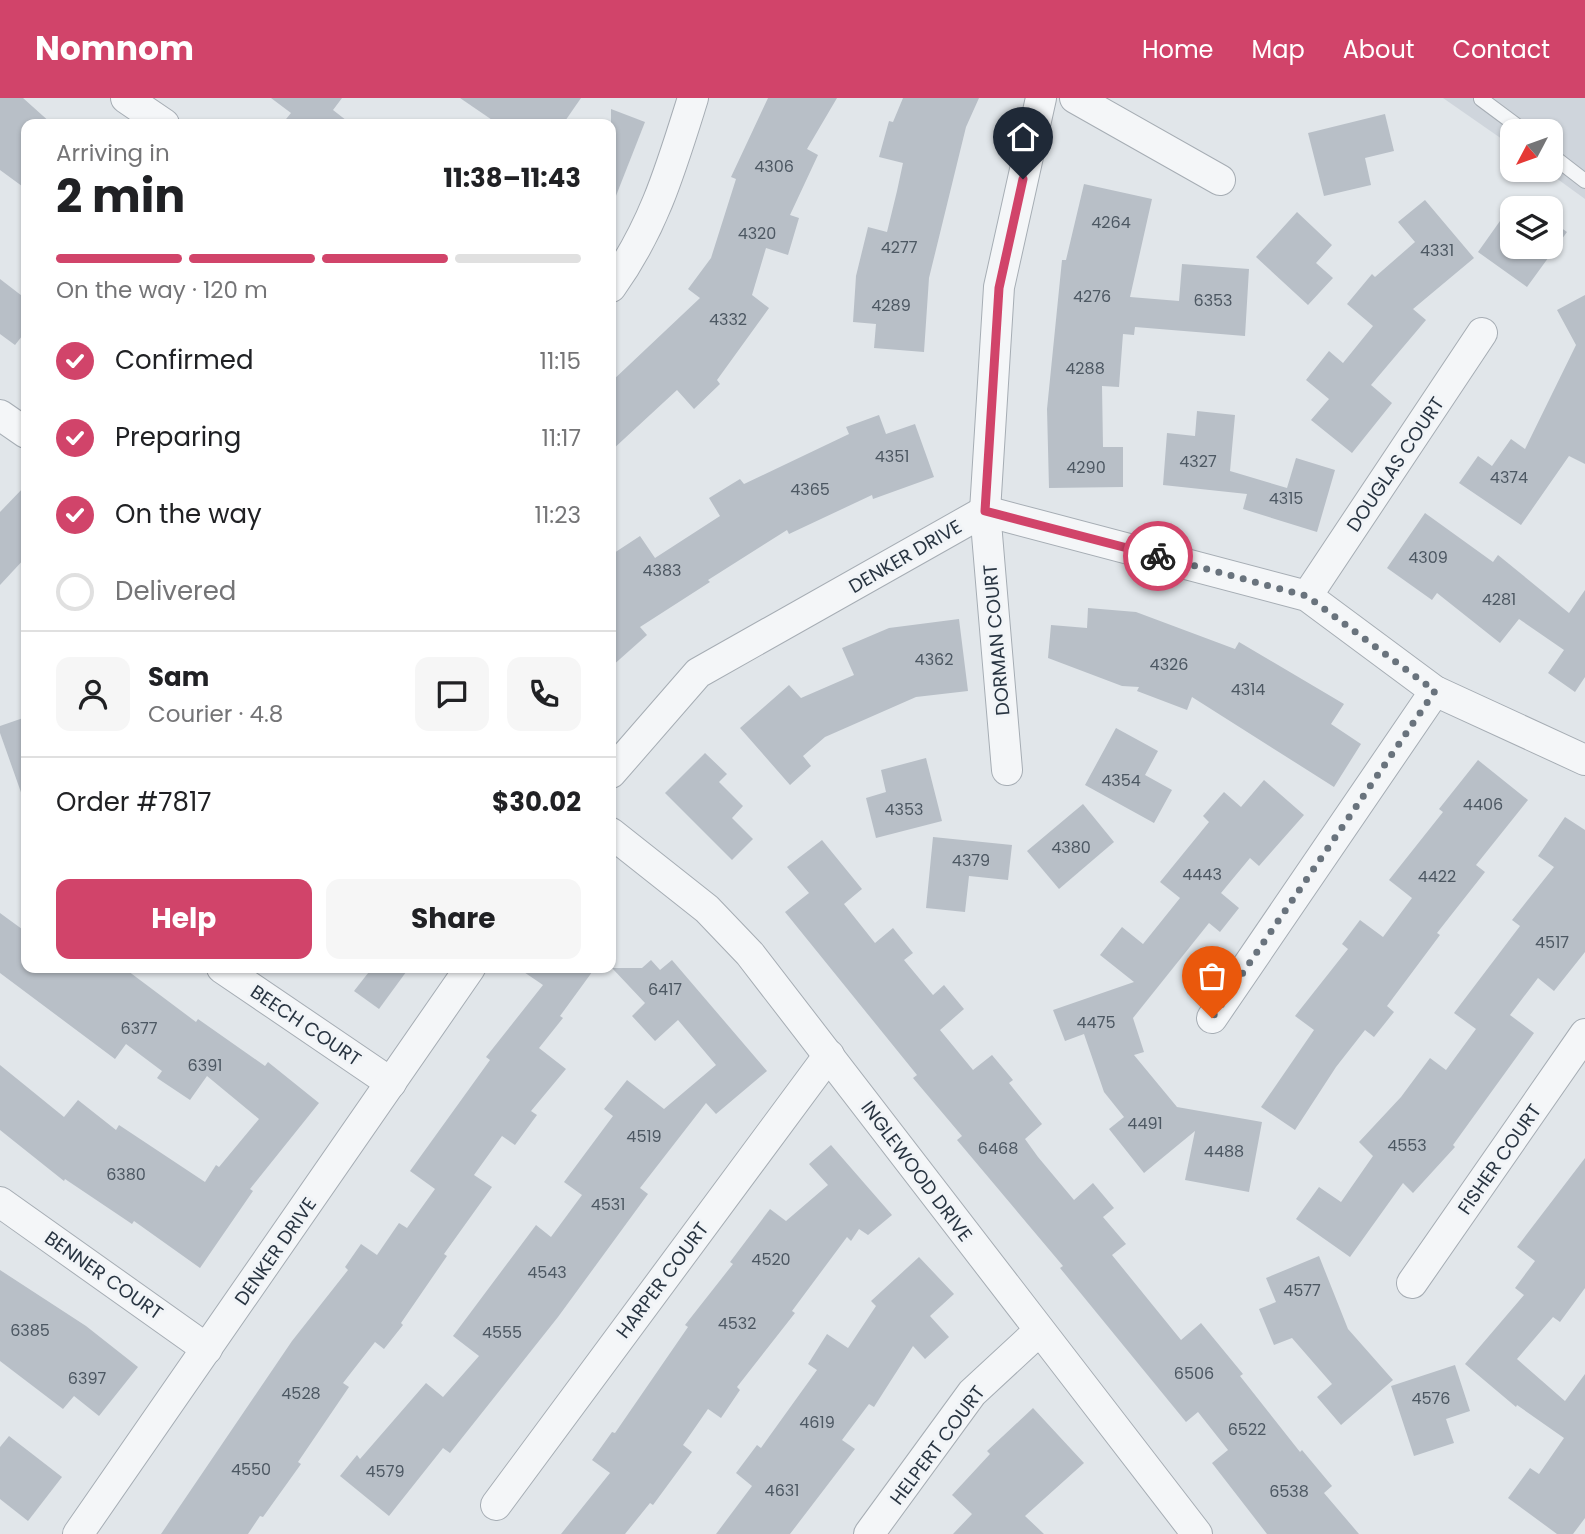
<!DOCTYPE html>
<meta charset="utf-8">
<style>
body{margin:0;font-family:Poppins,sans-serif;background:#f6f6f6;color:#202124;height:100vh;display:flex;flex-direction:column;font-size:26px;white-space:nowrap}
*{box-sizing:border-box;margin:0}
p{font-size:23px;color:#757577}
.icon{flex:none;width:38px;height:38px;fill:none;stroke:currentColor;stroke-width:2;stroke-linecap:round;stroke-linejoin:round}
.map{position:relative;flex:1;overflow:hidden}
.details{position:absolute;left:21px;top:21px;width:595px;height:854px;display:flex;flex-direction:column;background:#fff;border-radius:14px;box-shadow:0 2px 5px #0004}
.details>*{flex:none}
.needle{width:46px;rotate:229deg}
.fabs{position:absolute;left:1500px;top:21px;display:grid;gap:14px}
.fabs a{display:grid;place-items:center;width:63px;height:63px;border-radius:14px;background:#fff;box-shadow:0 2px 5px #0004;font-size:35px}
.pin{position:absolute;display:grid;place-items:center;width:60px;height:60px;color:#fff;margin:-72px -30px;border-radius:50% 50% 50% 0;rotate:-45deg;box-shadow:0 0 7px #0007}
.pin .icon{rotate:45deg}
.courier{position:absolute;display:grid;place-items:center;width:70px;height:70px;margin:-35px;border:5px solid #d1446a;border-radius:50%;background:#fff;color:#222;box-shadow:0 2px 9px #0007}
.headline em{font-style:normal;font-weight:700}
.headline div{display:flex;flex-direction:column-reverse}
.headline{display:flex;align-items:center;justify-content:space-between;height:119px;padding:0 35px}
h1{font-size:46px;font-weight:700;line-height:52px}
.bar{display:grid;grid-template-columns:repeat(4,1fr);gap:10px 7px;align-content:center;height:84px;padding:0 35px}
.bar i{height:9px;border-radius:5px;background:#e0e0e0}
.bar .selected{background:#d1446a}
.bar p{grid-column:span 4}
.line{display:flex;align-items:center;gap:18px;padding:0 35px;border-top:2px solid #e0e0e0}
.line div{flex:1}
.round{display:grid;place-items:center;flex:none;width:74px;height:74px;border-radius:14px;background:#f6f6f6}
ol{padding:0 35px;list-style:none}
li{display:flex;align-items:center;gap:21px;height:77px}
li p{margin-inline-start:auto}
li .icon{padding:7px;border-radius:50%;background:#d1446a;color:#fff;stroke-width:4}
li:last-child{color:#757577}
li i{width:38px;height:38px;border:4px solid #e0e0e0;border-radius:50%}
.action{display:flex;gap:14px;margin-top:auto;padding:14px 35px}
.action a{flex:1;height:80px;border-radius:14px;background:#d1446a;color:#fff;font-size:28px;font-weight:700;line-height:80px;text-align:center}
.action a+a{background:#f6f6f6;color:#202124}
header{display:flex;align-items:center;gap:42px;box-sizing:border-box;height:98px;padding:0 35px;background:#d1446a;color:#fff}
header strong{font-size:33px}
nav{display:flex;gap:38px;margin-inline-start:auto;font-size:24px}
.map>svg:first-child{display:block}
.built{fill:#cfd5dc}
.building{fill:#b8bfc7}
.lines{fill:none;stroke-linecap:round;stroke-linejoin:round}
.lane-casing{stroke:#a6adb4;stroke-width:16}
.street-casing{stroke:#a6adb4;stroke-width:32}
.lane{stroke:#f4f6f8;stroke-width:14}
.street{stroke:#f4f6f8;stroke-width:30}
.done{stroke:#69737d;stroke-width:7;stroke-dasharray:0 12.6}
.route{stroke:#d1446a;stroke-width:9}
.labels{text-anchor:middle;stroke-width:6;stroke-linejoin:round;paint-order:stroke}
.number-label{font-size:16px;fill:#4d5863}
.street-label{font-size:19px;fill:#293542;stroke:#f1f4f7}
</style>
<header>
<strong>Nomnom</strong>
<nav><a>Home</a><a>Map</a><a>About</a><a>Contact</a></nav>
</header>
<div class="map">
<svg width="1585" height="1436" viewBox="0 0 1585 1436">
<rect width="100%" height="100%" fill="#e1e6ea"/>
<path class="built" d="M 1443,0 L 1585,0 L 1585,101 L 1545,72 L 1550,72 L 1550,33 L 1512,33 L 1512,48 Z"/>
<g class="building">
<path d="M 0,0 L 23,0 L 52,26 L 26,26 L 26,91 L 0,72 Z"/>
<path d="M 271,0 L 342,0 L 333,12 L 351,26 L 282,26 L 291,15 Z"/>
<path d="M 460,0 L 581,0 L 563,26 L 498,26 Z"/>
<path d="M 768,0 L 837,0 L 807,51 L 818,57 L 790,117 L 799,120 L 788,157 L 766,150 L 752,197 L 769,210 L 717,282 L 720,286 L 694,311 L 677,292 L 611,353 L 611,284 L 700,200 L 688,191 L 711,160 L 736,81 L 731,79 Z"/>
<path d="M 903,0 L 979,0 L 966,29 L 929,180 L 924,254 L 874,250 L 876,226 L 853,224 L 856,178 L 868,129 L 887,134 L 897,93 L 903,65 L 879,59 L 889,23 L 893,24 Z"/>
<path d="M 611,11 L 645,24 L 612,108 L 611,107 Z"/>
<path d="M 1385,16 L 1394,53 L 1365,60 L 1371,87 L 1324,98 L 1308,35 Z"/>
<path d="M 1084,86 L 1152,101 L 1130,199 L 1179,203 L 1182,166 L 1249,171 L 1245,238 L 1135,229 L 1134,237 L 1123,236 L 1119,289 L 1102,288 L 1103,349 L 1123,349 L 1123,389 L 1049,390 L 1047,311 L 1062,162 L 1066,162 Z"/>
<path d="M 1517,99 L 1533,110 L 1512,110 L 1512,149 L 1550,149 L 1550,122 L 1567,134 L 1527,189 L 1478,154 Z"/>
<path d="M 1425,102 L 1474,160 L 1413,211 L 1426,222 L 1371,287 L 1392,305 L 1352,355 L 1311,322 L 1329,301 L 1306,282 L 1329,253 L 1343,265 L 1373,228 L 1347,206 L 1372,176 L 1375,179 L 1415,144 L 1398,124 Z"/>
<path d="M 1297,114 L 1332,147 L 1316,165 L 1333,180 L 1308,207 L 1256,159 Z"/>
<path d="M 0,181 L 26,201 L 26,233 L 15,247 L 0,236 Z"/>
<path d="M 1585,197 L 1585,366 L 1569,358 L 1521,427 L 1459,385 L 1478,358 L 1492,368 L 1511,341 L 1525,351 L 1576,247 L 1557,212 Z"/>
<path d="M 1197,313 L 1235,317 L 1230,373 L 1287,390 L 1296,360 L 1335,372 L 1317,434 L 1243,411 L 1247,396 L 1163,387 L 1167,335 L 1195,338 Z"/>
<path d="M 879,317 L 886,336 L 915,326 L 934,379 L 873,401 L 872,397 L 789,436 L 787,432 L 708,482 L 710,484 L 640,529 L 647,537 L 611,569 L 611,457 L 640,438 L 655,460 L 720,418 L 709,400 L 740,381 L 744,386 L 849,336 L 846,329 Z"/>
<path d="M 26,387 L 26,459 L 0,487 L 0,414 Z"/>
<path d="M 1425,415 L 1493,464 L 1498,457 L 1569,515 L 1585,492 L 1585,579 L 1575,594 L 1548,575 L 1564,552 L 1519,521 L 1500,545 L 1437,495 L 1432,502 L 1387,470 Z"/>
<path d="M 1088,510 L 1136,514 L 1235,551 L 1239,544 L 1344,606 L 1331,626 L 1361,646 L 1334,689 L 1192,599 L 1187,612 L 1137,593 L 1139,589 L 1122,588 L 1048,560 L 1051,527 L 1087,530 Z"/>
<path d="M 959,521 L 968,593 L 916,599 L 825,639 L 803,658 L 811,668 L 790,687 L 740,630 L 789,587 L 801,600 L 854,577 L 842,550 L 889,530 Z"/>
<path d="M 26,619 L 26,699 L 23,700 L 0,635 L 0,628 Z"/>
<path d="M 1116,630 L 1158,653 L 1145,677 L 1172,692 L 1154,725 L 1085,687 Z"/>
<path d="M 705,655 L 727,676 L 719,684 L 743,708 L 732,720 L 753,741 L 732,762 L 665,695 Z"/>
<path d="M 926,660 L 942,723 L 876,740 L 866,700 L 886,694 L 881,672 Z"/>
<path d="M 1478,662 L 1528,702 L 1476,767 L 1485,774 L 1437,835 L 1440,837 L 1387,908 L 1394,914 L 1374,939 L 1365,932 L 1336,969 L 1295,1032 L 1261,1009 L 1314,932 L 1295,918 L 1348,851 L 1342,846 L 1360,822 L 1383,839 L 1412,800 L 1389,782 L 1443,714 L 1439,711 Z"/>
<path d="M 1264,682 L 1304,717 L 1259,768 L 1250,760 L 1221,795 L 1239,810 L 1220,834 L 1209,825 L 1133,920 L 1144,954 L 1134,957 L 1177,1009 L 1262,1024 L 1249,1094 L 1185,1082 L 1195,1033 L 1144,1075 L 1109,1031 L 1124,1019 L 1104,994 L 1084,936 L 1065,943 L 1053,912 L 1134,884 L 1100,857 L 1122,829 L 1143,846 L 1180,800 L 1160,784 L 1209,724 L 1203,718 L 1224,694 L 1241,709 Z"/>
<path d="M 1083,706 L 1114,744 L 1059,791 L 1027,753 Z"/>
<path d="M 1565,719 L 1585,732 L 1585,854 L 1554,893 L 1538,880 L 1510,917 L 1534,935 L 1453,1047 L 1455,1049 L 1413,1095 L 1403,1085 L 1350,1159 L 1296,1121 L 1319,1089 L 1341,1104 L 1373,1058 L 1359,1044 L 1401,999 L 1430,960 L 1446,972 L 1476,931 L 1454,915 L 1520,828 L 1512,822 L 1554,769 L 1538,758 Z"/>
<path d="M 933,739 L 1012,747 L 1008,782 L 969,778 L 965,814 L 926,810 Z"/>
<path d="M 822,742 L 862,791 L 844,806 L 875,845 L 893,830 L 913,855 L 904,862 L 933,897 L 944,887 L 964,911 L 940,932 L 973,972 L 992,957 L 1013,982 L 1009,985 L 1042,1026 L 1025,1041 L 1038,1059 L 1074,1102 L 1093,1085 L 1114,1110 L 1103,1119 L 1126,1146 L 1112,1157 L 1181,1242 L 1201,1225 L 1243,1276 L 1240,1278 L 1300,1354 L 1302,1352 L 1332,1388 L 1324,1395 L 1359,1436 L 1267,1436 L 1212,1365 L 1228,1352 L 1198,1314 L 1186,1324 L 1060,1170 L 1063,1168 L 957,1042 L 962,1038 L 913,980 L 917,977 L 785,814 L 809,795 L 787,769 Z"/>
<path d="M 0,815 L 26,834 L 26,870 L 124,870 L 196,924 L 198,921 L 265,968 L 268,964 L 319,1005 L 250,1091 L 253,1093 L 200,1170 L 134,1123 L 132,1126 L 65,1081 L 64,1083 L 0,1032 L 0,967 L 64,1019 L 78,1002 L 116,1032 L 119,1027 L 205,1084 L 216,1067 L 219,1069 L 259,1021 L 207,978 L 190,1002 L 157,980 L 162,973 L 126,946 L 115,961 L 0,875 Z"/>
<path d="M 651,862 L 660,872 L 672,862 L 767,973 L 716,1016 L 706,1005 L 640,1090 L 648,1096 L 558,1219 L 450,1355 L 443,1350 L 389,1418 L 340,1378 L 357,1357 L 360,1361 L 426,1285 L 443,1299 L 479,1258 L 453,1238 L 536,1127 L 551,1139 L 582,1097 L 564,1084 L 613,1018 L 604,1011 L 627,982 L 664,1011 L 716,967 L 678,922 L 655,943 L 632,918 L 645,905 L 612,870 L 642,870 Z"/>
<path d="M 372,870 L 409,870 L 379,911 L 354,893 Z"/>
<path d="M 518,870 L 595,870 L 560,918 L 563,920 L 539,950 L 566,971 L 531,1013 L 537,1017 L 515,1047 L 502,1038 L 474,1077 L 492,1089 L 444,1156 L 447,1158 L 401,1225 L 403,1227 L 384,1251 L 375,1244 L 343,1285 L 349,1289 L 298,1364 L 301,1366 L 263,1419 L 260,1418 L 248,1436 L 161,1436 L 292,1243 L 348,1172 L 345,1169 L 361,1146 L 377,1157 L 399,1125 L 407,1130 L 435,1091 L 410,1073 L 490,962 L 486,959 L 543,887 Z"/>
<path d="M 831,1047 L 892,1117 L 868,1137 L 859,1131 L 851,1143 L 847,1139 L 792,1213 L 795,1215 L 737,1289 L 740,1292 L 721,1320 L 708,1311 L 683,1347 L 692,1354 L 653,1407 L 650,1405 L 625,1436 L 561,1436 L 610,1375 L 592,1362 L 612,1334 L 615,1335 L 688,1229 L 685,1227 L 733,1166 L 730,1164 L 770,1111 L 786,1123 L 828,1087 L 809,1066 Z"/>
<path d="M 1585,1060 L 1585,1190 L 1560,1224 L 1553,1219 L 1517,1261 L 1565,1303 L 1585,1276 L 1585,1420 L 1573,1436 L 1557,1436 L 1508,1400 L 1530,1370 L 1539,1376 L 1564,1340 L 1517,1307 L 1516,1309 L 1465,1266 L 1524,1197 L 1515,1190 L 1535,1163 L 1517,1149 Z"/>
<path d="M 1319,1158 L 1348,1231 L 1393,1282 L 1341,1327 L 1317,1299 L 1332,1286 L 1292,1240 L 1274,1247 L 1259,1211 L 1276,1204 L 1266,1180 Z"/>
<path d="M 919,1159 L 954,1196 L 930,1218 L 949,1239 L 925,1261 L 913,1248 L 874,1309 L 869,1306 L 842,1342 L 855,1351 L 790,1436 L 716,1436 L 752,1388 L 736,1375 L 757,1347 L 761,1350 L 817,1272 L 808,1266 L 827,1236 L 848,1250 L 876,1208 L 871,1203 Z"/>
<path d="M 0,1172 L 86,1228 L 138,1269 L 99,1318 L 74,1298 L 63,1311 L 0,1263 Z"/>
<path d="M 1455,1267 L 1470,1313 L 1446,1321 L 1454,1345 L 1414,1358 L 1391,1288 Z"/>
<path d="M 1033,1310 L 1084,1365 L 1025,1418 L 1044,1436 L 953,1436 L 972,1416 L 952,1397 L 990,1356 L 987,1353 Z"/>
<path d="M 9,1338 L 62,1379 L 28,1423 L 0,1401 L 0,1349 Z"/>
</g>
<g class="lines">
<g class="lane-casing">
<g id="lane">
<path d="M 1481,1 L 1524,33"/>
<path d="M 1550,56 L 1585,83"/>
</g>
</g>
<g class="street-casing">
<g id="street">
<path d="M 126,0 L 164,26"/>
<path d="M 1075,0 L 1220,82"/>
<path d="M 611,189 C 654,129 671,70 693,0"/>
<path d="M 0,317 L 26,335"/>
<path d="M 1307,498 L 1482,235"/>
<path d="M 1007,672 L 985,413 L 999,189 L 1041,0"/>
<path d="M 611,675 L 698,575 L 985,413 L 1307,498 L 1435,593 L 1585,662"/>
<path d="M 611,735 L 707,811 L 750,856 L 1197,1436"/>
<path d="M 222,870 L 391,985"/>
<path d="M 1212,920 L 1435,593"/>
<path d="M 0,1104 L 207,1251"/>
<path d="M 1412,1185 L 1585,936"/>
<path d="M 496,1407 L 829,957"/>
<path d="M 78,1436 L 470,870"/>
<path d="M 869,1436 L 972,1295 L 1039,1233"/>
</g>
</g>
<use href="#lane" class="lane"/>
<use href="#street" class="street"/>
</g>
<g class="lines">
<path class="done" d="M 1158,458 L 1307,498 L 1435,593 L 1212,920"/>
<path class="route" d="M 1023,81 L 999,190 L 985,413 L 1158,458"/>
</g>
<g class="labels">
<g class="number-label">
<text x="774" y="74">4306</text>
<text x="1111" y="130">4264</text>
<text x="757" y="141">4320</text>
<text x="899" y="155">4277</text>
<text x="1437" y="158">4331</text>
<text x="1092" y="204">4276</text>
<text x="1213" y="208">6353</text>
<text x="891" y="213">4289</text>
<text x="728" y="227">4332</text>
<text x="1085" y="276">4288</text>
<text x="892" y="364">4351</text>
<text x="1198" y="369">4327</text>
<text x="1086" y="375">4290</text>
<text x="1509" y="385">4374</text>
<text x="810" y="397">4365</text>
<text x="1286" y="406">4315</text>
<text x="1428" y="465">4309</text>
<text x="662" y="478">4383</text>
<text x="1499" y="507">4281</text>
<text x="934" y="567">4362</text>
<text x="1169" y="572">4326</text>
<text x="1248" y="597">4314</text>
<text x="1121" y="688">4354</text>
<text x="1483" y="712">4406</text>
<text x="904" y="717">4353</text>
<text x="1071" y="755">4380</text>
<text x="971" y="768">4379</text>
<text x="1202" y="782">4443</text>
<text x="1437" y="784">4422</text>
<text x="1552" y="850">4517</text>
<text x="665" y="897">6417</text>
<text x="1096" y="930">4475</text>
<text x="139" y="936">6377</text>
<text x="205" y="973">6391</text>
<text x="1145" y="1031">4491</text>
<text x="644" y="1044">4519</text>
<text x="1407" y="1053">4553</text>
<text x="998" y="1056">6468</text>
<text x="1224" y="1059">4488</text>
<text x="126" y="1082">6380</text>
<text x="608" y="1112">4531</text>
<text x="771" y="1167">4520</text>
<text x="547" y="1180">4543</text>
<text x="1302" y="1198">4577</text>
<text x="737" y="1231">4532</text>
<text x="30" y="1238">6385</text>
<text x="502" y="1240">4555</text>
<text x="1194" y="1281">6506</text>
<text x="87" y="1286">6397</text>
<text x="301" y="1301">4528</text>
<text x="1431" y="1306">4576</text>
<text x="817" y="1330">4619</text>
<text x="1247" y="1337">6522</text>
<text x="251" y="1377">4550</text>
<text x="385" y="1379">4579</text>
<text x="782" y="1398">4631</text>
<text x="1289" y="1399">6538</text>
</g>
<g class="street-label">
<text transform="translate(1395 366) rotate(-56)" y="7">DOUGLAS COURT</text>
<text transform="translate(905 458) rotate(-30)" y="7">DENKER DRIVE</text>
<text transform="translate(996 542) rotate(-95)" y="7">DORMAN COURT</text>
<text transform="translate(306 927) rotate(34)" y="7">BEECH COURT</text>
<text transform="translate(1499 1061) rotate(-55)" y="7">FISHER COURT</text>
<text transform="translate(917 1073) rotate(53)" y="7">INGLEWOOD DRIVE</text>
<text transform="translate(275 1153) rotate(-55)" y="7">DENKER DRIVE</text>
<text transform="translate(104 1177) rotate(35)" y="7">BENNER COURT</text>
<text transform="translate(662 1182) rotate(-53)" y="7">HARPER COURT</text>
<text transform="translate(937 1347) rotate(-53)" y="7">HELPERT COURT</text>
</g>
</g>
</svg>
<div class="fabs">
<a><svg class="needle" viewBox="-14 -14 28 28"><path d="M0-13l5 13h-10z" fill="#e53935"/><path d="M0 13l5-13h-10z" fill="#757577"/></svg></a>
<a><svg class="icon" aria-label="layers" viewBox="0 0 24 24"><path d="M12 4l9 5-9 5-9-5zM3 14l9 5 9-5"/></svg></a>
</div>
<div class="pin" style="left:1212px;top:920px;background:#ea580c"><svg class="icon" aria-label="bag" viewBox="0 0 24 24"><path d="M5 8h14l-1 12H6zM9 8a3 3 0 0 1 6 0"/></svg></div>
<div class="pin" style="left:1023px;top:81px;background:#1f2937"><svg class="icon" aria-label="home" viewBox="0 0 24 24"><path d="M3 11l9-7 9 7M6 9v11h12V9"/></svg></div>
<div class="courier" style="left:1158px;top:458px"><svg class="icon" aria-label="bike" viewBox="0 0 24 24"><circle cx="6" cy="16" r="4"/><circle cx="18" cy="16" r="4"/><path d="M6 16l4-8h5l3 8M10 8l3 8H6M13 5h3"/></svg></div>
<section class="details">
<div class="headline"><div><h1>2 min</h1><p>Arriving in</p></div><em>11:38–11:43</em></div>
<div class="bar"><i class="selected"></i><i class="selected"></i><i class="selected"></i><i></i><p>On the way · 120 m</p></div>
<ol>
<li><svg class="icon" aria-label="check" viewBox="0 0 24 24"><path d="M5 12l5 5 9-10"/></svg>Confirmed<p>11:15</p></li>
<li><svg class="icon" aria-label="check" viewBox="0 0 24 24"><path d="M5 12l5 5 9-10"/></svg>Preparing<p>11:17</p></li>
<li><svg class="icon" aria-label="check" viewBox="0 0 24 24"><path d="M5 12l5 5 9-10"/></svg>On the way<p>11:23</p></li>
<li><i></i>Delivered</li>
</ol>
<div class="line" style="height:126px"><a class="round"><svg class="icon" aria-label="person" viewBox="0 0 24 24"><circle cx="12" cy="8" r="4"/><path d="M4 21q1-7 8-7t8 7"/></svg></a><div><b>Sam</b><p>Courier · 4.8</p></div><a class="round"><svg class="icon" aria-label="chat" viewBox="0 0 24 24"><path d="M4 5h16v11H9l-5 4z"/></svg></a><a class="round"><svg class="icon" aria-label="phone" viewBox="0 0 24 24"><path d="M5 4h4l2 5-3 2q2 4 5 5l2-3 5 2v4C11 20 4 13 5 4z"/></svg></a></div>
<div class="line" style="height:91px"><div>Order #7817</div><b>$30.02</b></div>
<div class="action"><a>Help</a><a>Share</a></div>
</section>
</div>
